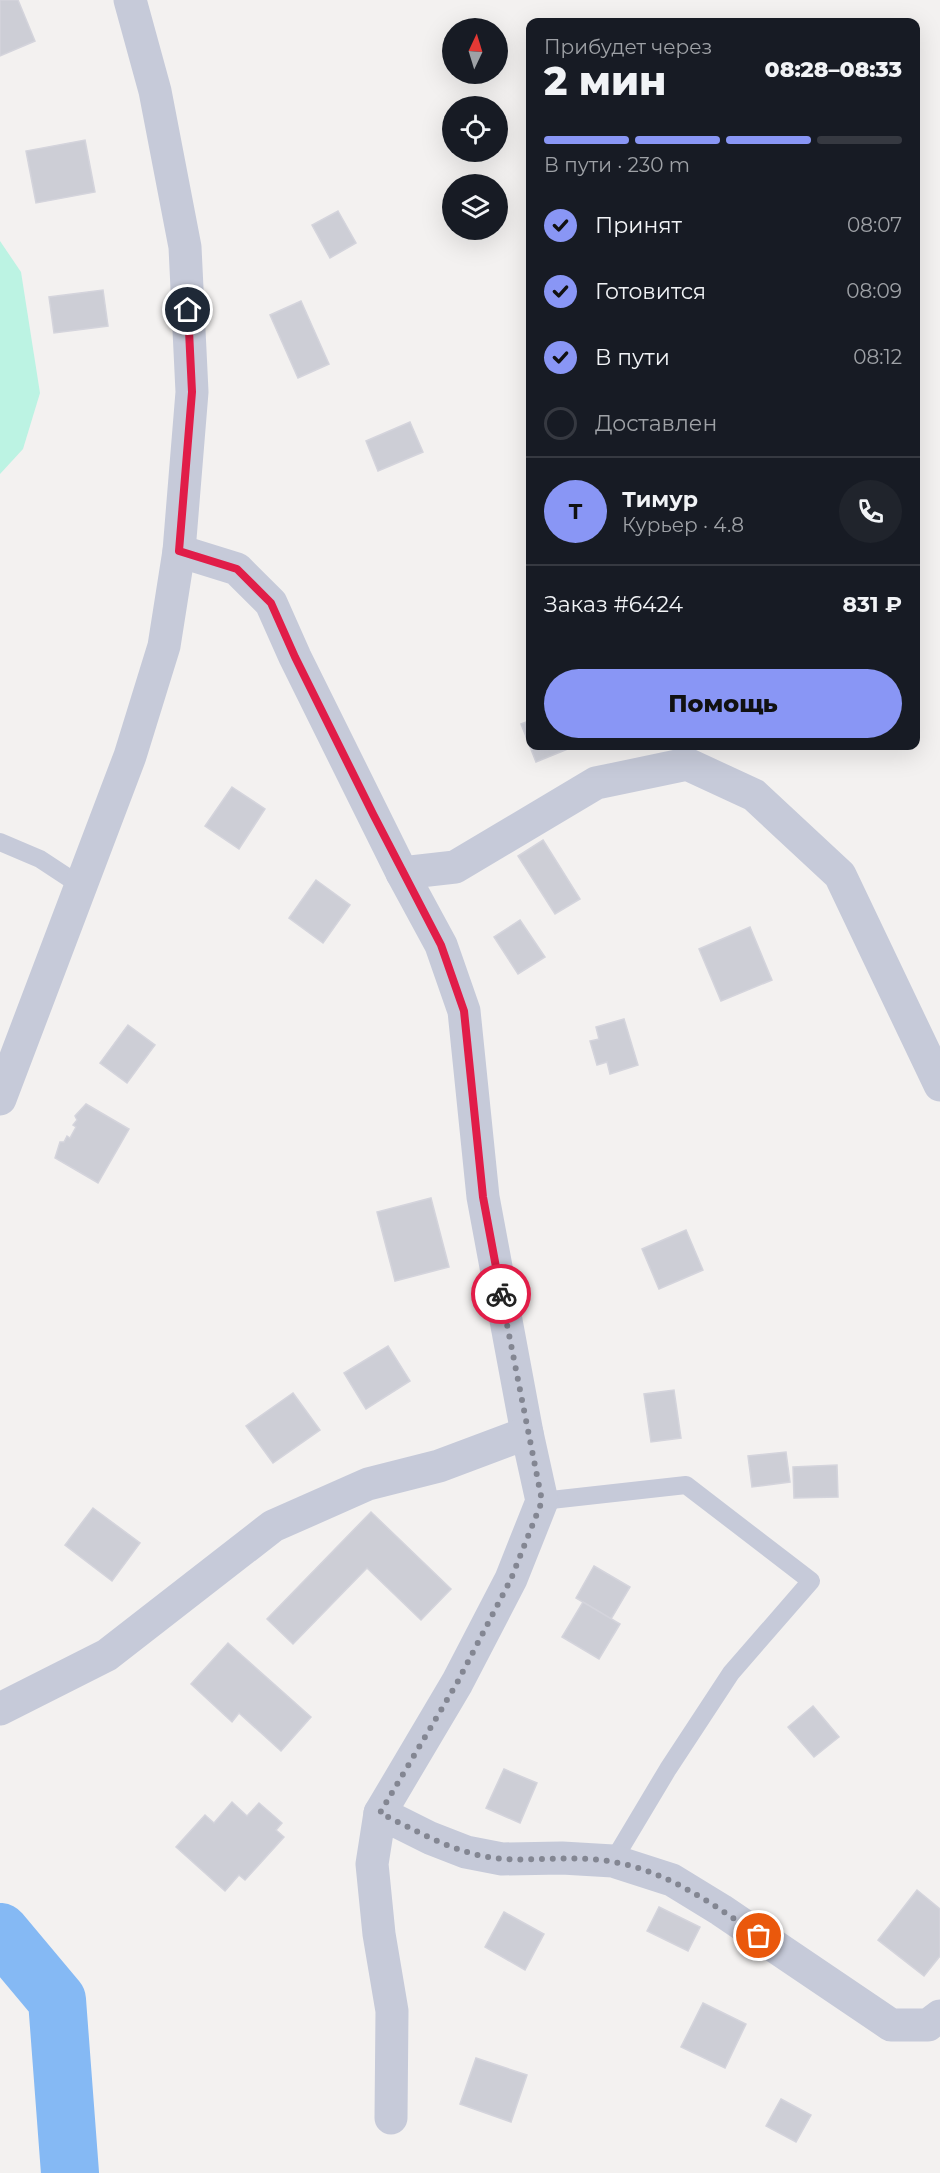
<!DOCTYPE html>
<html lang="ru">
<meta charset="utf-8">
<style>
body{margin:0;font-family:Montserrat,sans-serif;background:#20242c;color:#f1f3f6;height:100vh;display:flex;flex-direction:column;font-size:22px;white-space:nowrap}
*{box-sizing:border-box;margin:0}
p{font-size:20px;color:#9ea1a6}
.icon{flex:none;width:33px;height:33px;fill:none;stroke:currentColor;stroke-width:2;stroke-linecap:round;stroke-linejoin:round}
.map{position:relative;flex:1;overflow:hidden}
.drawer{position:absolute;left:526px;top:18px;width:394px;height:732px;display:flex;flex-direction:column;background:#171b24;border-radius:12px;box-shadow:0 6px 24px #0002}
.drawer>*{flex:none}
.needle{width:39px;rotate:4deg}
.controls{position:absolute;left:442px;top:18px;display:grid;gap:12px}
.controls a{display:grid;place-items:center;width:66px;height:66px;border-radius:50%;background:#171b24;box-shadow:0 6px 24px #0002;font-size:30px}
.pin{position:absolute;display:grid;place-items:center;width:51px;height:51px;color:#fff;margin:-26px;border:3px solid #fff;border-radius:50%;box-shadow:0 2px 6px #0007}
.courier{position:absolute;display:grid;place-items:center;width:60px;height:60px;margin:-30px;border:4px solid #e11d48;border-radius:50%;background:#fff;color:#222;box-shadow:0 2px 8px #0007}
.head em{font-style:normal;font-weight:800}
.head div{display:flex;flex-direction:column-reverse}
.head{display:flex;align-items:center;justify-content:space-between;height:102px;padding:0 18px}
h1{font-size:39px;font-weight:800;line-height:45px}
.bar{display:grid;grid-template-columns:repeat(4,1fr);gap:9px 6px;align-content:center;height:72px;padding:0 18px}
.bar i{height:8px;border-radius:4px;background:#363941}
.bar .active{background:#8996f5}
.bar p{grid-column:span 4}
.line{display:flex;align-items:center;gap:15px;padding:0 18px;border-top:2px solid #363941}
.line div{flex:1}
.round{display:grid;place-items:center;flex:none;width:63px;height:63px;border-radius:32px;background:#20242c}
ol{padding:0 18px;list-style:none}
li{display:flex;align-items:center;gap:18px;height:66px}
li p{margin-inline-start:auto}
li .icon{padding:6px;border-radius:50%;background:#8996f5;color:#111;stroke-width:4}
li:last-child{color:#9ea1a6}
li i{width:33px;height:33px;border:3px solid #363941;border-radius:50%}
.button{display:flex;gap:12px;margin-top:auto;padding:12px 18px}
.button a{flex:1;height:69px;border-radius:36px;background:#8996f5;color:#111;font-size:24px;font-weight:800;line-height:69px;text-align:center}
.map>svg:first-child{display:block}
.green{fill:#bcf3e3}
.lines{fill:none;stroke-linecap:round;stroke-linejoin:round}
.river{stroke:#85b9f4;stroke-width:58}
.building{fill:#cdced6;stroke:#d4d4dc;stroke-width:1.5}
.service{stroke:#c6cad9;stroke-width:18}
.minor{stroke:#c6cad9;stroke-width:33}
.tertiary{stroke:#c6cad9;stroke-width:33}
.done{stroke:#838692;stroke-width:6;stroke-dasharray:0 10.8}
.route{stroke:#e11d48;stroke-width:8}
</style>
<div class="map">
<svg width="940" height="2173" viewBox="0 0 940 2173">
<rect width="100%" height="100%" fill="#f3f1f0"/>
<path class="green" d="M 0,241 L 21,272 L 40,393 L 23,449 L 0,474 Z"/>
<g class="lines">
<path class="river" d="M 0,1932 L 57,2000 L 70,2173"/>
</g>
<g class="building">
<path d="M 0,0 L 18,0 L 35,41 L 0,56 Z"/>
<path d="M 85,140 L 95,192 L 36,203 L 26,151 Z"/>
<path d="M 338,211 L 356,243 L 330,258 L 312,225 Z"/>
<path d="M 103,290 L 108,326 L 54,333 L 49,297 Z"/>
<path d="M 301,301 L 329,364 L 298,378 L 270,315 Z"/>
<path d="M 410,422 L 423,452 L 378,471 L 366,441 Z"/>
<path d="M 531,720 L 531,746 L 575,746 L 536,762 L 521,724 Z"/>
<path d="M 232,787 L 265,809 L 239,849 L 205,826 Z"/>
<path d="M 543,840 L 580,899 L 555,914 L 518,856 Z"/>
<path d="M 316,880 L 350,905 L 323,943 L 289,918 Z"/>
<path d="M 520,920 L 545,957 L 518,974 L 494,937 Z"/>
<path d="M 750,927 L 772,980 L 721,1001 L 699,949 Z"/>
<path d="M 624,1019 L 638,1065 L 610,1074 L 607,1062 L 597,1065 L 590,1041 L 599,1039 L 596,1027 Z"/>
<path d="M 128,1025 L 155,1045 L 127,1083 L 100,1063 Z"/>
<path d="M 86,1104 L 129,1129 L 98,1183 L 55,1158 L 60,1142 L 64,1142 L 67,1136 L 70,1138 L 76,1127 L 73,1125 L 77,1120 L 75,1116 Z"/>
<path d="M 431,1198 L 449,1267 L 395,1281 L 377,1212 Z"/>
<path d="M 686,1230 L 703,1270 L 659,1289 L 642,1249 Z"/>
<path d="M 388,1346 L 410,1381 L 366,1409 L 344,1373 Z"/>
<path d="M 674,1390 L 681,1438 L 651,1442 L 644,1394 Z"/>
<path d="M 293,1393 L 320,1430 L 273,1463 L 246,1426 Z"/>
<path d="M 786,1452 L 790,1482 L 752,1487 L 748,1456 Z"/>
<path d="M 837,1465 L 838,1497 L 794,1498 L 793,1467 Z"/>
<path d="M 93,1508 L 140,1543 L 112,1581 L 65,1545 Z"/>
<path d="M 371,1512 L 451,1589 L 421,1620 L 367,1568 L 293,1644 L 267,1619 Z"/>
<path d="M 594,1566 L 630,1587 L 611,1619 L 576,1598 Z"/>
<path d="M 583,1602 L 620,1624 L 599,1659 L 562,1637 Z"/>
<path d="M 228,1643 L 311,1717 L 281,1751 L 239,1713 L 232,1722 L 191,1684 Z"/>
<path d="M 813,1706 L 839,1737 L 814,1757 L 788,1727 Z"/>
<path d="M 504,1769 L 537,1783 L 520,1823 L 486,1808 Z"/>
<path d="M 232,1802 L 247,1816 L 259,1803 L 282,1823 L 276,1830 L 284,1837 L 245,1880 L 239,1875 L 225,1891 L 176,1847 L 205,1815 L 214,1823 Z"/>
<path d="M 917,1890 L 940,1909 L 940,1956 L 924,1976 L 878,1940 Z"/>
<path d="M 659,1907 L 700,1927 L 688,1951 L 647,1931 Z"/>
<path d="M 504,1912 L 544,1934 L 525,1970 L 485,1947 Z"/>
<path d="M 703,2003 L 746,2024 L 725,2068 L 681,2047 Z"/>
<path d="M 476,2058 L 527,2075 L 511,2122 L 460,2104 Z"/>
<path d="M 781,2099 L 811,2115 L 796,2142 L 766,2126 Z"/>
</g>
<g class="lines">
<g class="service">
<path d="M 0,842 L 40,859 L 81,886"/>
<path d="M 542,1501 L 686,1485 L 811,1581 L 731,1673 L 668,1769 L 613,1861"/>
</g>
<g class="minor">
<path d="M 179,551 L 237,569 L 271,603 L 295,657 L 402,873 L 441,945 L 464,1011 L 483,1197 L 527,1433 L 542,1501 L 511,1579 L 457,1683 L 380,1813"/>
<path d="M 402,873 L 455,867 L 596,783 L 687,764 L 754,795 L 840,875 L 940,1085"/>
<path d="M 0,1709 L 107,1655 L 273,1526 L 368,1484 L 439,1466 L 527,1433"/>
<path d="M 391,2118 L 392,2011 L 379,1934 L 372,1864 L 380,1813 L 430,1838 L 466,1852 L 502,1859 L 562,1858 L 613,1861 L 672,1880 L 721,1910 L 891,2025 L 928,2025 L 940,2016"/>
</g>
<path class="tertiary" d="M 0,1099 L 130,756 L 164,646 L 179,551 L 192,392 L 185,247 L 155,91 L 130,0"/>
</g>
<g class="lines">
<path class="done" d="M 501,1294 L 542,1501 L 511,1579 L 457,1683 L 380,1813 C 419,1832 459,1856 504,1859 C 540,1861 578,1855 614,1862 C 669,1872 714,1905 759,1936"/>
<path class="route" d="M 188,310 L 192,392 L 179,551 L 237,569 L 271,603 L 295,657 L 373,814 L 441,945 L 464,1011 L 483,1197 L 501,1294"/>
</g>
</svg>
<div class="controls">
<a><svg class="needle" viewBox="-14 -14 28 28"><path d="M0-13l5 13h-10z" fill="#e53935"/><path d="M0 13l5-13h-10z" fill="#9ea1a6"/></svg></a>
<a><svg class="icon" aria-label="locate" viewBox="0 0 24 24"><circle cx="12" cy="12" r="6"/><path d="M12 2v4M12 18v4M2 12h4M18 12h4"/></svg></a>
<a><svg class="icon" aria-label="layers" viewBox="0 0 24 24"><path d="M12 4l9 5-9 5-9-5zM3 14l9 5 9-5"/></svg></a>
</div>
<div class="pin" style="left:759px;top:1936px;background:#ea580c"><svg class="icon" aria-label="bag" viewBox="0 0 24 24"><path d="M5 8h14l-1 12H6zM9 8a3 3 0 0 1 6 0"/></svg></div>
<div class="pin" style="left:188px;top:310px;background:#1f2937"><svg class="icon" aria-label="home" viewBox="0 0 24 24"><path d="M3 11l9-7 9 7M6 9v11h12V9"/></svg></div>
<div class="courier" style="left:501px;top:1294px"><svg class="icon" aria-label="bike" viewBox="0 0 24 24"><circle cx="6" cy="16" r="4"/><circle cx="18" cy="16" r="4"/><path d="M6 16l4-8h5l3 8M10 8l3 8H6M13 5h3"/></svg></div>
<section class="drawer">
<div class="head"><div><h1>2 мин</h1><p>Прибудет через</p></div><em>08:28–08:33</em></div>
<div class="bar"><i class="active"></i><i class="active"></i><i class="active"></i><i></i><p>В пути · 230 m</p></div>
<ol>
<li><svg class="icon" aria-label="check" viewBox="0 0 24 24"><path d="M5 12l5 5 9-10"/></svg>Принят<p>08:07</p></li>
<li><svg class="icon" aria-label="check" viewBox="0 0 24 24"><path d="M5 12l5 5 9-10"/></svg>Готовится<p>08:09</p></li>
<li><svg class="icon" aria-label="check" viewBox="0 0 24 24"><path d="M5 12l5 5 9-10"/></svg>В пути<p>08:12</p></li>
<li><i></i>Доставлен</li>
</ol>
<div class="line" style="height:108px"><b class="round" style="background:#8996f5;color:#111">Т</b><div><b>Тимур</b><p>Курьер · 4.8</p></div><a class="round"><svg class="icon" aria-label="phone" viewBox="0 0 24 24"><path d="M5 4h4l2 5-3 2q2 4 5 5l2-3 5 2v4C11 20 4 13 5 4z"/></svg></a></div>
<div class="line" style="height:78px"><div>Заказ #6424</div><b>831 ₽</b></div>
<div class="button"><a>Помощь</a></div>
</section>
</div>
